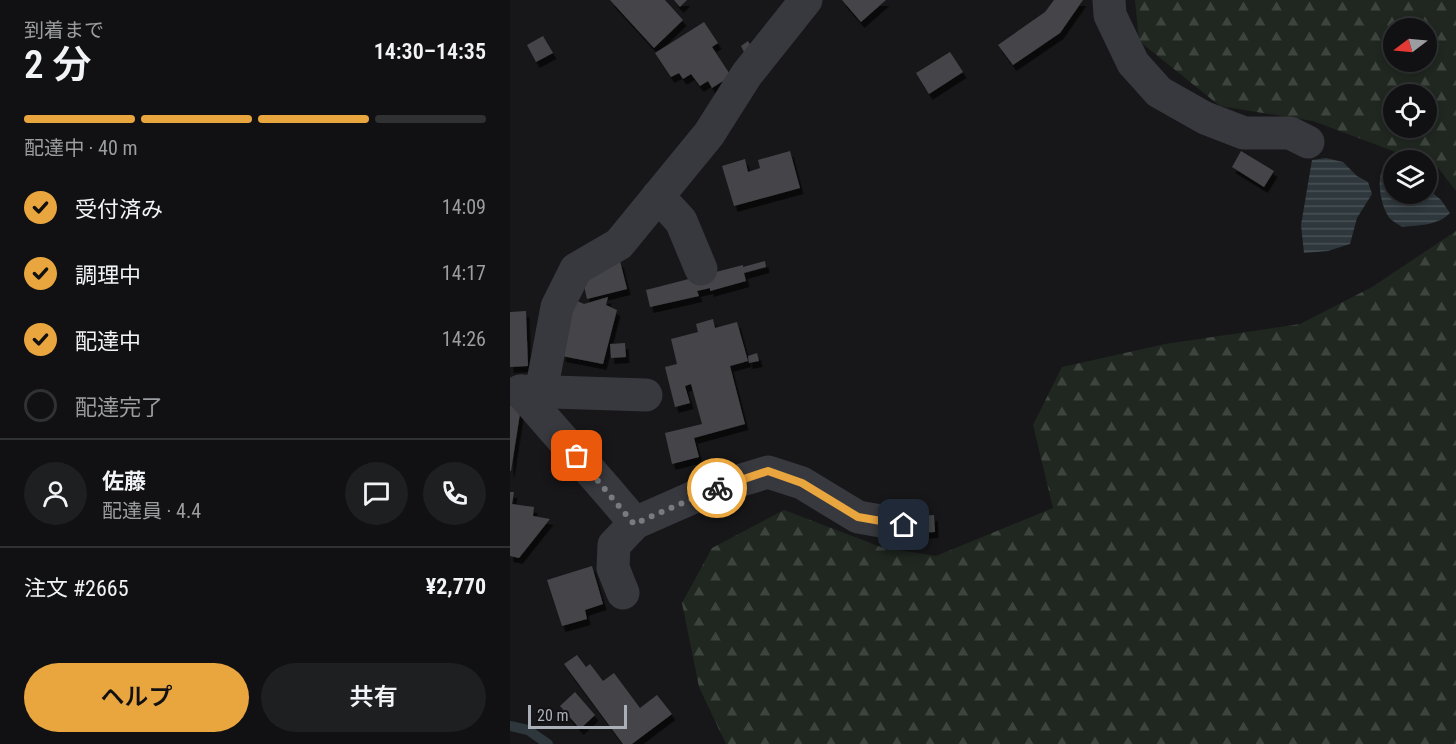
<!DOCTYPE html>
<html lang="ja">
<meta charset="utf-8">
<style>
body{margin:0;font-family:"Roboto Condensed","Noto Sans JP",sans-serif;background:#1e1f21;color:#f1f3f6;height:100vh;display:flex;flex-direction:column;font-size:22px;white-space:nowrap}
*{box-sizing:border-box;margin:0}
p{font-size:20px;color:#9c9da0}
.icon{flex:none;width:33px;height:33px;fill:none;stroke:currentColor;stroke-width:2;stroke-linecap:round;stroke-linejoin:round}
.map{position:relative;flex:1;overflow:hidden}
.side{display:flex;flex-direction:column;background:#111113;width:510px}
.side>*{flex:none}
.needle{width:39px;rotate:254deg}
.controls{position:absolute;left:873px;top:18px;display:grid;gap:12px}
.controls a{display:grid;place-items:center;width:54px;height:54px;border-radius:50%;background:#111113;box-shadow:0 3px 9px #0003,0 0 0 2px #303133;font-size:30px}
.scale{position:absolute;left:18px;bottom:15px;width:99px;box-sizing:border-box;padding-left:6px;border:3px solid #aaafb8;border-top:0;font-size:16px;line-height:21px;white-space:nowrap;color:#aaafb8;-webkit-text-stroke:4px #121214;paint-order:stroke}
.pin{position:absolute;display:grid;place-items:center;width:51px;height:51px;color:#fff;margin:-26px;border-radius:12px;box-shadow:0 3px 9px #0006}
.courier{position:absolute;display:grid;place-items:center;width:60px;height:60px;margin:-30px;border:4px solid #eaa63e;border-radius:50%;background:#fff;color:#222;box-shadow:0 2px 8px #0007}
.summary em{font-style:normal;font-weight:600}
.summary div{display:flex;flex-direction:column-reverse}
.summary{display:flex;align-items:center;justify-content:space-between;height:102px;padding:0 24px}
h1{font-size:39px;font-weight:600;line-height:45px}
.bar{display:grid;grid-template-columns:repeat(4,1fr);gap:9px 6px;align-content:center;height:72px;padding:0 24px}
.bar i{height:8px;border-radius:4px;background:#303133}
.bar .selected{background:#eaa63e}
.bar p{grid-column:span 4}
.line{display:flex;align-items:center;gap:15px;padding:0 24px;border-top:2px solid #303133}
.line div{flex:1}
.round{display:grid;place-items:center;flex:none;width:63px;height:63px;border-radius:32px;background:#1e1f21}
ol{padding:0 24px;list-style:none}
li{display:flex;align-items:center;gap:18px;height:66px}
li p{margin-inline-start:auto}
li .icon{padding:6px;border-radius:50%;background:#eaa63e;color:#111;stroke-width:4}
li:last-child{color:#9c9da0}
li i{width:33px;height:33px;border:3px solid #303133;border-radius:50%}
.cta{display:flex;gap:12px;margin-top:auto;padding:12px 24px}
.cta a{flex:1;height:69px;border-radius:36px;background:#eaa63e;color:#111;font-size:24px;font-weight:600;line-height:69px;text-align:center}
.cta a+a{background:#1e1f21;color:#f1f3f6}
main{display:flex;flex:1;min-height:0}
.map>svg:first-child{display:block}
.forest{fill:url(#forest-firs);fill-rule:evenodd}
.water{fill:url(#water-rules)}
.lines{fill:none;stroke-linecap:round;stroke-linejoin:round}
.stream{stroke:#2d373c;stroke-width:10}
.building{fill:#444549;filter:url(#shadow)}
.minor{stroke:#38393e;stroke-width:33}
.done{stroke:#777a80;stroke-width:6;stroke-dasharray:0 10.8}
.route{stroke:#eaa63e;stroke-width:8}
</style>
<main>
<section class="side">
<div class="summary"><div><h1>2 分</h1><p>到着まで</p></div><em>14:30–14:35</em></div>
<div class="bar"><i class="selected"></i><i class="selected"></i><i class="selected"></i><i></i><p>配達中 · 40 m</p></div>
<ol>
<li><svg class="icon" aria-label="check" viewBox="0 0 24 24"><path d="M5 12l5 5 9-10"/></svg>受付済み<p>14:09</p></li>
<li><svg class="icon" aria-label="check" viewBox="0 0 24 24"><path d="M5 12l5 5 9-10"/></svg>調理中<p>14:17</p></li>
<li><svg class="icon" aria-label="check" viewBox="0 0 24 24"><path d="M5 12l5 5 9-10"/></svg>配達中<p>14:26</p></li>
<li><i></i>配達完了</li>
</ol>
<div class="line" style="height:108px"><a class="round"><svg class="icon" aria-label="person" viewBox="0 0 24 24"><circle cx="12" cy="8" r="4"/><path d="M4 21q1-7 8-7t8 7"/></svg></a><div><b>佐藤</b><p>配達員 · 4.4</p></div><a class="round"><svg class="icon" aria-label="chat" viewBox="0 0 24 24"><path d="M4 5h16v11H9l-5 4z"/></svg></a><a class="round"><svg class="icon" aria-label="phone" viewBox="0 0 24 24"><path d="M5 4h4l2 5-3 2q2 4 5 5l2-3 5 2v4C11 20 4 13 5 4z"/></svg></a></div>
<div class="line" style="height:78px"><div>注文 #2665</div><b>¥2,770</b></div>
<div class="cta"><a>ヘルプ</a><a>共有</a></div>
</section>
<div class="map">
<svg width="946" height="744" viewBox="0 0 946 744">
<defs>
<pattern id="forest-firs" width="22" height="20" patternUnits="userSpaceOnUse" patternTransform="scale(1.5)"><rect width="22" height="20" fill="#1f2720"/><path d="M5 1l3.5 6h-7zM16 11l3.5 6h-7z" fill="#3d443e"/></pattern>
<pattern id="water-rules" width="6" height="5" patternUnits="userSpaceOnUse" patternTransform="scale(1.5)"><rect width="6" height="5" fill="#2d373c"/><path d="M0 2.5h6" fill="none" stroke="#495156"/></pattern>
<filter id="shadow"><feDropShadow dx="3.5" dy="6" stdDeviation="0" flood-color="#0009"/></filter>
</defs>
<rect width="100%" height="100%" fill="#171719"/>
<g class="forest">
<path d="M 625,0 L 946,0 L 946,191 L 929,169 L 917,164 L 916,160 L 907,160 L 803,121 L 710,106 L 629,41 ZM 884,28 L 916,28 L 916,62 L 884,62 ZM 884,94 L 916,94 L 916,128 L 884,128 Z"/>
<path d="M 946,231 L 946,744 L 216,744 L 189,687 L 172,603 L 202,548 L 274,510 L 371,547 L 426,556 L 543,508 L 523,425 L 552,367 L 655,344 L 790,324 L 862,287 Z"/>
</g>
<g class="water">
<path d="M 816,158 L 833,162 L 847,176 L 858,182 L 862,194 L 847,218 L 840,244 L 818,251 L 794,253 L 791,225 L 802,160 Z"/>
<path d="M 872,171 L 883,172 L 884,194 L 916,194 L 917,188 L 931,200 L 940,213 C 927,226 909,225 892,227 C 887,223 879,220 877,214 C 871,203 867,182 872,171 Z"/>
</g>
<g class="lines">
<path class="stream" d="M 0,726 L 18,730 L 38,744"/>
</g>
<g class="building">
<path d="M 100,0 L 155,0 L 173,20 L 144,48 Z"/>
<path d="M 164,0 L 177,0 L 170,7 Z"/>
<path d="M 332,0 L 376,0 L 351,22 Z"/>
<path d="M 544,0 L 573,0 L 550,33 L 503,65 L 488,45 L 535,12 Z"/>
<path d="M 194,22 L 208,43 L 202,47 L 221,76 L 202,88 L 198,81 L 190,86 L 181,74 L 173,79 L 169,73 L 161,77 L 145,53 Z"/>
<path d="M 33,36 L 43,53 L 26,62 L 17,45 Z"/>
<path d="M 238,41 L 245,53 L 237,58 L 231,46 Z"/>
<path d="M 440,52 L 453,72 L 419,94 L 406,73 Z"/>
<path d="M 280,151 L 290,188 L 224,206 L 212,166 L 235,159 L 238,172 L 250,168 L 248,160 Z"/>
<path d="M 731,151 L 764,171 L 754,187 L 722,167 Z"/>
<path d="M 110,261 L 117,289 L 77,299 L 72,277 Z"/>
<path d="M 255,261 L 256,267 L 234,273 L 236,281 L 200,291 L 200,288 L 187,291 L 189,296 L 140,307 L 136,290 L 233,265 L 233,267 Z"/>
<path d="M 98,297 L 96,305 L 107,310 L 93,364 L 52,356 L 63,299 L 74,304 Z"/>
<path d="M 16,311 L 18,366 L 0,367 L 0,312 Z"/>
<path d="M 203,319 L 205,328 L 227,322 L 238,361 L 220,366 L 235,424 L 184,438 L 189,457 L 162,464 L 155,433 L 192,424 L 181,384 L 175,386 L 180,403 L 165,407 L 155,367 L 167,364 L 161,339 L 188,332 L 186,324 Z"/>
<path d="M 115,343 L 116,357 L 101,358 L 100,344 Z"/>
<path d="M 247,353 L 249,361 L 239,363 L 238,356 Z"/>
<path d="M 0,405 L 11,407 L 1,471 L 0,471 Z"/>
<path d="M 0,492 L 4,492 L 2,504 L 24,507 L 23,516 L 40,519 L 9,558 L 0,556 Z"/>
<path d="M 424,515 L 425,532 L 408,533 L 407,516 Z"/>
<path d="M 82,566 L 93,604 L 75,610 L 77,619 L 52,626 L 37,580 Z"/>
<path d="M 67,655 L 76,667 L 80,664 L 93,681 L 104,673 L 130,708 L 147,695 L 162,714 L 122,744 L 113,744 L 54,664 Z"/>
<path d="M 65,692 L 85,715 L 70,729 L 50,706 Z"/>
</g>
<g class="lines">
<g class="minor">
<path d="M 599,0 L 600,15 L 623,63 L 649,92 L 695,118 L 734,133 L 780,133 L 798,142"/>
<path d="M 148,196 L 171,221 L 191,269"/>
<path d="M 10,391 L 96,489 L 125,523 L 202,489 L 258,472 L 292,483 L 348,517 L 394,525"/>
<path d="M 11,391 L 136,395"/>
<path d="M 31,392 L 47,307 L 66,269 L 109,244 L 199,134 L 237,74 L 296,0"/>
<path d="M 113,593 L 103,568 L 104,545 L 125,523"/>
</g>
</g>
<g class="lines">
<path class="done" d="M 67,456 L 124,524 L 207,488"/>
<path class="route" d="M 207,488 L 258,471 L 292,483 L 348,517 L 394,525"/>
</g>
</svg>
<div class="controls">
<a><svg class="needle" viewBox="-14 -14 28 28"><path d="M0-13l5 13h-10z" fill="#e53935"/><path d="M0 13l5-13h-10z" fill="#9c9da0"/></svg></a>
<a><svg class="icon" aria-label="locate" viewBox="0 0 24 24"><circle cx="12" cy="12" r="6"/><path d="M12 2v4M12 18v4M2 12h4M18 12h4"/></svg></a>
<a><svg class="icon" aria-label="layers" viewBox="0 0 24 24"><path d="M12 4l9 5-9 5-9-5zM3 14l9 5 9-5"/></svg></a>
</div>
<div class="scale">20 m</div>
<div class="pin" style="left:67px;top:456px;background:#ea580c"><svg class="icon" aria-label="bag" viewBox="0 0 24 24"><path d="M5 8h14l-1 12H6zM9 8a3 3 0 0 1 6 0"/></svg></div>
<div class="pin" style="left:394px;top:525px;background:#1f2937"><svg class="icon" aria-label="home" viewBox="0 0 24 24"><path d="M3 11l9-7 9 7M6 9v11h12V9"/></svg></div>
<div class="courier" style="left:207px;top:488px"><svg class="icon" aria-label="bike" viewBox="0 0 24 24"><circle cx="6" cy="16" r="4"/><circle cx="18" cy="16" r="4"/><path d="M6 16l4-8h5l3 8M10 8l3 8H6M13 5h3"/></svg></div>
</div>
</main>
